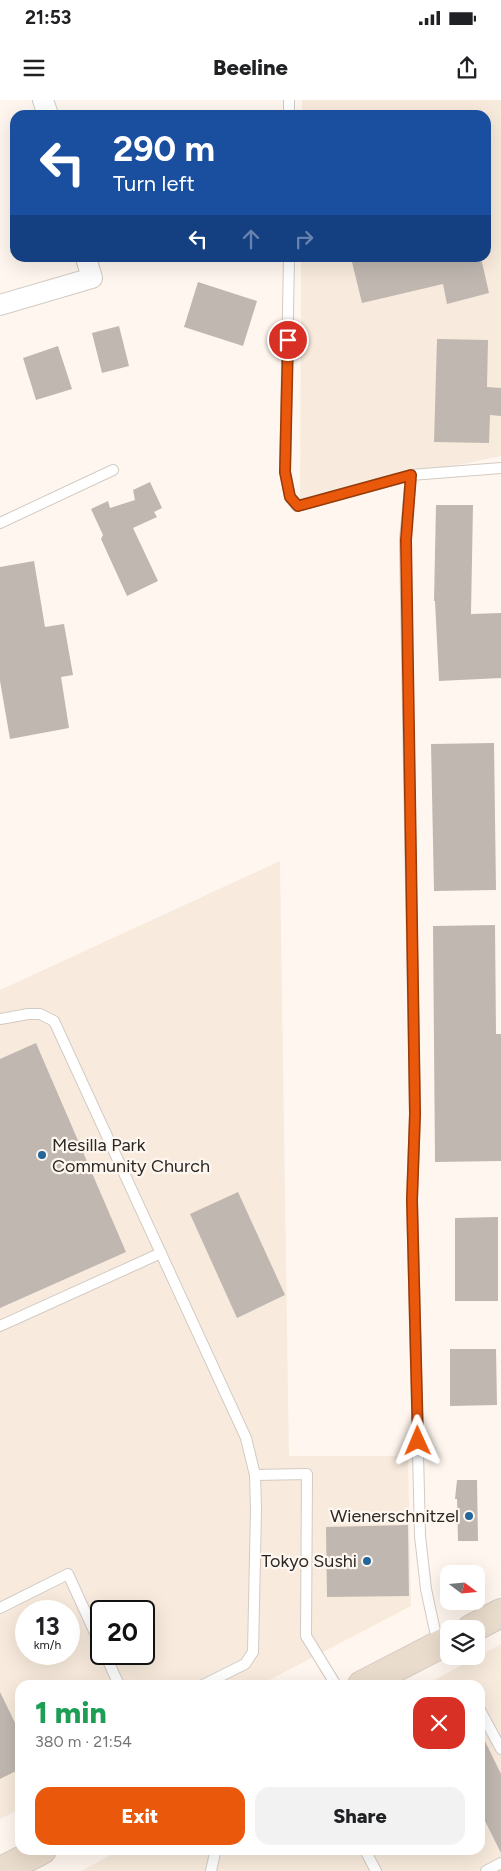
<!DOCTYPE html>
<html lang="en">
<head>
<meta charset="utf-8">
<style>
  body { margin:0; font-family:Figtree,sans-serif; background:#f2f2f2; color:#202124; height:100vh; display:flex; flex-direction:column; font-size:19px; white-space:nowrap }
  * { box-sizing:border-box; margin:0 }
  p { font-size:16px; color:#757577 }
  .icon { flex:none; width:28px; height:28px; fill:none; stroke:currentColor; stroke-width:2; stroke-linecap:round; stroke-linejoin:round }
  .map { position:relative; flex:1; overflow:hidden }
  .side { position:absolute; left:15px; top:1580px; width:470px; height:175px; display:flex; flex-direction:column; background:#fff; border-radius:15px; box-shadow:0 5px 20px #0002 }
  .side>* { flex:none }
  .hud { position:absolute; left:10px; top:10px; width:481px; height:152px; border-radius:15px; box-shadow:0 5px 20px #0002; background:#1a4fa0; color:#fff; overflow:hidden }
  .needle { width:32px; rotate:106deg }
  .buttons { position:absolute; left:440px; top:1465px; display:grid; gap:10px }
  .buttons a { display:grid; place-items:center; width:45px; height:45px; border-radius:10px; background:#fff; box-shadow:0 5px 20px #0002; font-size:25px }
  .speed { position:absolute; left:15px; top:1500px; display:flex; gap:10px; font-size:25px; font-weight:700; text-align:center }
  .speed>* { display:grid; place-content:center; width:65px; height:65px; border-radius:50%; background:#fff; box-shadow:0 5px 20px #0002; line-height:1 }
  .speed small { font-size:12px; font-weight:400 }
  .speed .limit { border:2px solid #111; border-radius:8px; background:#fff; color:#111 }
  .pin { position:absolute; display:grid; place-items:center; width:42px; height:42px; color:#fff; margin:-21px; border:2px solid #fff; border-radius:50%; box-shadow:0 1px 5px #0007 }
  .me { position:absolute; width:55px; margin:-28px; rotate:359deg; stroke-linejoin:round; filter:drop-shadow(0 0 4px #0008) }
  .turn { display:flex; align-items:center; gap:18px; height:105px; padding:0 20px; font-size:22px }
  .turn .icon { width:65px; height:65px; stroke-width:2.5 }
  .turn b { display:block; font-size:35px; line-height:42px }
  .lanes { display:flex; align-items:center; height:48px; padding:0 20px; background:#0003; justify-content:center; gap:25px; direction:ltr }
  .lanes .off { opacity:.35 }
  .round { display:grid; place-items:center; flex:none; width:52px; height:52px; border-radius:15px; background:#f2f2f2 }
  .headline { display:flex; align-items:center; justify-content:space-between; height:85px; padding:0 20px }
  h1 { font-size:30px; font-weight:800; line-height:38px; color:#1e9e55 }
  .primary-button { display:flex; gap:10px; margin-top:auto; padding:10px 20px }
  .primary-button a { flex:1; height:58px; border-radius:15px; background:#ea580c; color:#fff; font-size:20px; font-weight:800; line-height:58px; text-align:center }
  .primary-button a+a { background:#f2f2f2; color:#202124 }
  .status { display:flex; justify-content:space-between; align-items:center; height:35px; padding:0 25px; background:#fff; direction:ltr }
  .status svg { height:14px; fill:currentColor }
  header { display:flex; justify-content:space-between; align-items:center; height:65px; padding:0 20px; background:#fff; font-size:22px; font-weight:800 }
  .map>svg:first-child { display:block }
</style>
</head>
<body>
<div class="status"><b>21:53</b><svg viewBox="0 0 49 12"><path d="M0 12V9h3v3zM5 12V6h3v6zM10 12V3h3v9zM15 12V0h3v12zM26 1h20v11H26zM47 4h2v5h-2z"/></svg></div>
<header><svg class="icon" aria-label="menu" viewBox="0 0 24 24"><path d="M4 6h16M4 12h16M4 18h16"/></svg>Beeline<svg class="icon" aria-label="share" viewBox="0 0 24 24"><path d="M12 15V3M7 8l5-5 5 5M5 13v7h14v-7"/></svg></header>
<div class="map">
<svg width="501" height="1771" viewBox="0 0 501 1771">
  <rect width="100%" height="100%" fill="#fff7ef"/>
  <g fill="#f8ebdd" fill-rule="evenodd">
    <polygon points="302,0 501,0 501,356 300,399 301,158 486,158 486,15 302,15"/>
    <path d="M280,761L289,1356H408L411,1506L260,1585H20V1709L0,1719V890ZM26,1511H69V1554H26ZM101,1511H144V1554H101Z"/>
    <polygon points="501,1544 501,1771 81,1771 120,1750 480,1750 480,1585 425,1585"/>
  </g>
  <g fill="#bfb7b0">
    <polygon points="351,158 481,158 489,193 447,204 443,184 362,203"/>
    <polygon points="198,182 257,201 243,246 184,227"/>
    <polygon points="119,226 129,266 102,273 92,233"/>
    <polygon points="437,239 488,240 487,287 501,288 501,316 490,315 489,343 434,342"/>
    <polygon points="58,246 72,289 36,300 23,258"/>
    <polygon points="150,382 162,408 154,412 157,417 133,428 158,481 127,496 101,439 103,435 91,409 108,401 110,408 135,400 133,390"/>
    <polygon points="436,405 473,405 471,514 501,513 501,578 439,581 435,501 434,501"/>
    <polygon points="34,461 45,527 64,524 73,575 61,577 69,628 10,639 0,581 0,467"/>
    <polygon points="494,643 496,790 434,791 431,644"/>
    <polygon points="495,825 496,934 501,934 501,1061 435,1062 433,826"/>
    <polygon points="36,943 126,1152 0,1208 0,959"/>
    <polygon points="238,1092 285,1195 237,1218 190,1114"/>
    <polygon points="498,1117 498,1201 455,1201 455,1118"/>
    <polygon points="450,1249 496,1249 497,1305 450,1306"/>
    <polygon points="457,1380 477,1380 478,1441 458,1441 457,1399 455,1399"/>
    <polygon points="408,1425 409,1496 327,1497 326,1427"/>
    <polygon points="0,1592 20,1633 20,1669 0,1679"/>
    <polygon points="480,1631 501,1674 501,1753 480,1711"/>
  </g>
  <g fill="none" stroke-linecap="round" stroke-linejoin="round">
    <defs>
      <g id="service">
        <polyline points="289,0 289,15"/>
        <polyline points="289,158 285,372 290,397 297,406 411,375"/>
        <polyline points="0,423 113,370"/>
        <polyline points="0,919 28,914 40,914 54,921 246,1338 255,1375 256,1409 253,1552 245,1564 203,1585"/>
        <polyline points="0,1226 161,1153"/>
        <polyline points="255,1375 307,1374 306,1536 336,1585"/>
        <polyline points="0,1508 68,1474 101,1546"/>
        <polyline points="438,1545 426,1489 420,1436 412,1100 415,1014 405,440 411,375 501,368"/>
        <polyline points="105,1554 119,1585"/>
        <polyline points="480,1610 501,1649"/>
        <polyline points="365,1750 376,1771"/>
        <polyline points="211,1771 215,1753"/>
        <polyline points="486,1771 501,1763"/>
      </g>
      <g id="minor">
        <polyline points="43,0 48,15"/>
        <polyline points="0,205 92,178 86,158"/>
      </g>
      <g id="secondary">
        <polyline points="471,1529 501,1513"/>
        <polyline points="362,1585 449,1540"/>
        <polyline points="1,1771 42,1750"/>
      </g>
    </defs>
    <use href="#service" stroke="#d2cbc3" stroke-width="12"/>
    <use href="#minor" stroke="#d2cbc3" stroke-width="22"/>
    <use href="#secondary" stroke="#d2cbc3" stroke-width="30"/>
    <use href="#service" stroke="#fff" stroke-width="10"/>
    <use href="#minor" stroke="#fff" stroke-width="20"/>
    <use href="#secondary" stroke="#eadccc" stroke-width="28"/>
  </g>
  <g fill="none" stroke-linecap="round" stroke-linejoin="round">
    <defs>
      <polyline id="route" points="288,240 285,372 290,397 298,406 411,375 406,440 415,1014 412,1100 418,1341"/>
    </defs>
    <use href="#route" stroke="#983908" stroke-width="12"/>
    <use href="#route" stroke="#ea580c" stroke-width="9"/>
  </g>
  <g fill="#24659a" stroke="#fff7ef" stroke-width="2">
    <circle cx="42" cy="1055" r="5"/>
    <circle cx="469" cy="1416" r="5"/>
    <circle cx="367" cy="1461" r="5"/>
  </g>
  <g text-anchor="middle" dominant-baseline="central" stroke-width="4.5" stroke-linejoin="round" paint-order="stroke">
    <g font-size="18" fill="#2a2825" stroke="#fff7ef" text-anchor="end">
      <text x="52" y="1045" text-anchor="start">Mesilla Park<tspan x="52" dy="21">Community Church</tspan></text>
      <text x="459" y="1416">Wienerschnitzel</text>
      <text x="357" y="1461">Tokyo Sushi</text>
    </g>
  </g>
</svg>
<div class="buttons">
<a><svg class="needle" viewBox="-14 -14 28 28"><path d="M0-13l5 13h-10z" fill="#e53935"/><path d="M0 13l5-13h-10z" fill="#757577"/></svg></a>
<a><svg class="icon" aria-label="layers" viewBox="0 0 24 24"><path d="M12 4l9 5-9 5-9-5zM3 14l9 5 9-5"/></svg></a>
</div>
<div class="speed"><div>13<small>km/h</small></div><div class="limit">20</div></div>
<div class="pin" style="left:288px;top:240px;background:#d93025"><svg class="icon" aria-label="arrive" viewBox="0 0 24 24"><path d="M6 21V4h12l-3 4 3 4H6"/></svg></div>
<svg class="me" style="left:418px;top:1341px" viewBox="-20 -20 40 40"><path d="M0-17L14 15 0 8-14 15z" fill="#ea580c" stroke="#fff" stroke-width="4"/></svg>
<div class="hud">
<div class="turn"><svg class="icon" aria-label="left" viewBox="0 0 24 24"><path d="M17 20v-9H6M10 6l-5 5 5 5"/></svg><div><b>290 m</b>Turn left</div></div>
<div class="lanes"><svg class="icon" aria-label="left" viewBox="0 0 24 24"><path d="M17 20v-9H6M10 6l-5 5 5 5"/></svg><svg class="icon off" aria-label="ahead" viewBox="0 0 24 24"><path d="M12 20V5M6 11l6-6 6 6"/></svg><svg class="icon off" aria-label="right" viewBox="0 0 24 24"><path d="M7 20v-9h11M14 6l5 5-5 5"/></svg></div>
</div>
<section class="side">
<div class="headline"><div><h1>1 min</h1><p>380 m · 21:54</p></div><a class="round" style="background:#d93025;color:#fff"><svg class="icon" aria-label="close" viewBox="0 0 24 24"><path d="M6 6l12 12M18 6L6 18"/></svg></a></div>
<div class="primary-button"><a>Exit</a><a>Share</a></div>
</section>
</div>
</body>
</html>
